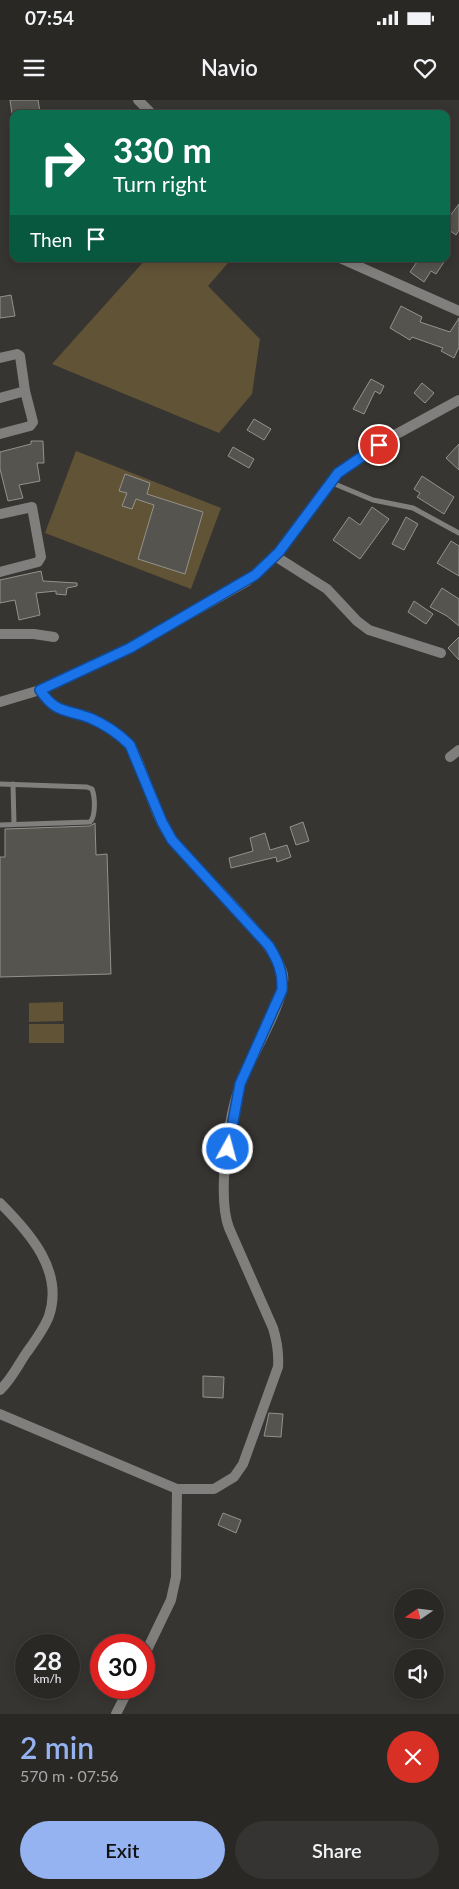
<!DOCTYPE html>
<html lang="en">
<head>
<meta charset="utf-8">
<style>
  body { margin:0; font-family:Lato,sans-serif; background:#353432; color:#f1f3f6; height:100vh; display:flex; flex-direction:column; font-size:19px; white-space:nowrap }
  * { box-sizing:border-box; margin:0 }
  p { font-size:16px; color:#a5a6a7 }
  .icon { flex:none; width:28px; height:28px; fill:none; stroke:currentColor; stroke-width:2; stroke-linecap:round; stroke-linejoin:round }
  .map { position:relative; height:1614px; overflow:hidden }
  .side { display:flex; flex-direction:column; background:#292825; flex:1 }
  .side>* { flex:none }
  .top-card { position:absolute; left:10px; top:10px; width:440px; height:152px; border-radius:10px; box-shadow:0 2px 12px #0003,0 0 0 1px #454442; background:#0b6e4f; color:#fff; overflow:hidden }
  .needle { width:32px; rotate:256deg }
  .buttons { position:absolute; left:394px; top:1489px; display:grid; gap:10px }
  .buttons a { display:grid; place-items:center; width:50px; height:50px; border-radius:50%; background:#292825; box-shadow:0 2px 12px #0003,0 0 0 1px #454442; font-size:25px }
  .speed { position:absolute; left:15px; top:1534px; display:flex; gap:10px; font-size:25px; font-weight:700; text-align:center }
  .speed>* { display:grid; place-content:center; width:65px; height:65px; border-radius:50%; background:#292825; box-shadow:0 2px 12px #0003,0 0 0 1px #454442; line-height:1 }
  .speed small { font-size:12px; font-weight:400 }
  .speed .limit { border:8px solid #d22; background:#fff; color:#111 }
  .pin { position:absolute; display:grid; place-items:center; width:42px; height:42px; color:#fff; margin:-21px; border:2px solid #fff; border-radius:50%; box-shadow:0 1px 5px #0007 }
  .me { position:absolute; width:55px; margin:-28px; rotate:7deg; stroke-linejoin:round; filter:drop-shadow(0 0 4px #0008) }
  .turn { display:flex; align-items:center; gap:18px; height:105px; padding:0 20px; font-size:22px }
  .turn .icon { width:65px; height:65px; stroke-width:2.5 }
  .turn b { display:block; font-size:35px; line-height:42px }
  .then { display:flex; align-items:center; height:48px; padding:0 20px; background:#0003; gap:10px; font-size:19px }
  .round { display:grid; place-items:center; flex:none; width:52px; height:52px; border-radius:26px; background:#353432 }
  .headline { display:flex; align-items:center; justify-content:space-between; height:85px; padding:0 20px }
  h1 { font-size:30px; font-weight:600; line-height:38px; color:#95b2f1 }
  .cta { display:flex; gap:10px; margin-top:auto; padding:10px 20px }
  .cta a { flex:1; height:58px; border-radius:30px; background:#95b2f1; color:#111; font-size:20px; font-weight:600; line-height:58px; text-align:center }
  .cta a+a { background:#353432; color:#f1f3f6 }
  .status { display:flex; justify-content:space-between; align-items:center; height:35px; padding:0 25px; background:#292825; direction:ltr }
  .status svg { height:14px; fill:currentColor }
  header { display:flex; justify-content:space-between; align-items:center; height:65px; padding:0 20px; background:#292825; font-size:22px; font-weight:600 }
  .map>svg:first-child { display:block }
</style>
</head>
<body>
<div class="status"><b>07:54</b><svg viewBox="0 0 49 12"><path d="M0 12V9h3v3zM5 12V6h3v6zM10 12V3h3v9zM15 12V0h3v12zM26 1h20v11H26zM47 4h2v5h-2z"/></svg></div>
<header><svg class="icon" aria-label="menu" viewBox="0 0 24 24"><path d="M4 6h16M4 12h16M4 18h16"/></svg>Navio<svg class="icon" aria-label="heart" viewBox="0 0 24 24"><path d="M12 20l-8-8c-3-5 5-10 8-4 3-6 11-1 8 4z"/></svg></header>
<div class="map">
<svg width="459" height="1614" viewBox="0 0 459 1614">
  <rect width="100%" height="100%" fill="#373531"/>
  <g fill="#615336">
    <polygon points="146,159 226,159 228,163 208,186 260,239 252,294 219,333 52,264"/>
    <polygon points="76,351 221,408 191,489 45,433"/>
    <polygon points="63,902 63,921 29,922 29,903"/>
    <rect x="29" y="924" width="35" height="19"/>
  </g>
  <g fill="#56544f" stroke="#94928d">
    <polygon points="10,0 38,0 40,12 12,14"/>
    <polygon points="459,104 459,130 456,135 446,128 446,121"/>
    <polygon points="419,159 446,159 436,174 431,171 424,182 410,172"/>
    <polygon points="11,195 15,216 0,218 0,197"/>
    <polygon points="401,206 422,217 420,222 450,232 459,218 459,247 454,258 441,251 443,248 412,237 410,240 390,228"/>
    <polygon points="371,279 384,286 380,294 375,291 364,314 353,309"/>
    <polygon points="422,283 434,293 425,303 414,293"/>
    <polygon points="254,319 271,329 264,340 247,330"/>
    <polygon points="31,341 43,341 44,363 37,363 40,381 19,385 23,398 8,401 0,369 0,352 31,344"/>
    <polygon points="459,344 459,370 446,358"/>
    <polygon points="233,347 254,359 249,368 228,356"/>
    <polygon points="125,374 150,383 147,394 203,412 185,474 138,459 154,405 136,399 132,409 122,406 127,393 119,391"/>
    <polygon points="422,376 454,397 444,414 417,397 420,393 414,389"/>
    <polygon points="372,407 389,419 360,459 333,440 349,417 360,425"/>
    <polygon points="406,417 418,424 404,450 392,444"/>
    <polygon points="451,441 459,446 459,476 437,463"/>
    <polygon points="41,471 43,481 77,483 77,486 67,488 66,495 56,494 56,491 36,493 40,515 19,520 15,500 0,503 0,480"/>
    <polygon points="442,488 459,499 459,526 447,516 430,507"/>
    <polygon points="414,501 433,514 426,524 408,512"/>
    <polygon points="459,537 459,560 448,548"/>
    <polygon points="303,722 309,741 296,745 290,727"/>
    <polygon points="95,723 96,755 107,754 111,874 0,877 0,757 5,757 5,729 90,726"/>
    <polygon points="265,733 270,750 287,745 291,757 277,762 276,757 231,768 229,758 253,751 250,738"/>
    <polygon points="203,1276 224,1277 223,1298 203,1297"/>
    <polygon points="269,1313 283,1314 281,1337 264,1336"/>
    <polygon points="223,1413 241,1420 236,1433 218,1425"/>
  </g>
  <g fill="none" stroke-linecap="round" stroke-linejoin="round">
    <g stroke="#807f7d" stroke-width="5">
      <polyline points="330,382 373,400 413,408 459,433"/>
      <path d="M0,684L87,687L92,689C95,697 96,716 90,722L0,725"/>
      <polyline points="13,684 14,724"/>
    </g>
    <g stroke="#807f7d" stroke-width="10">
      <polyline points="138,0 152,14"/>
      <polyline points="342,159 459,211"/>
      <polyline points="0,258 17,254 20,256 25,291 33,322 30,326 0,334"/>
      <polyline points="0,298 25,291"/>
      <polyline points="0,414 32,407 41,457 38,462 0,472"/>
      <polyline points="275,456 327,489 357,521 369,530 441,553"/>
      <polyline points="0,534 34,534 54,537"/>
      <polyline points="0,602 40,590 130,548 246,482 279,452 338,373 393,336 459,300"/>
      <polyline points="450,657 459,650"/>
      <path d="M0,1314L177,1389H214L234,1377L243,1364L278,1267C279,1253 277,1241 273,1228L229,1128C217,1096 228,1016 241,983C250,957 287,900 283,875C277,843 197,770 173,741C152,715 147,674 130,645C119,634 104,624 90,618C66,609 56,614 40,590"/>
      <polyline points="144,1556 171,1500 176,1477 177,1389"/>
      <polyline points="116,1614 129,1588"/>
    </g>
    <path stroke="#807f7d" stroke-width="10" d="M0,1103C30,1133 64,1171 49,1216C44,1229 35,1241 27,1252C18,1265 11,1280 0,1290"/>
  </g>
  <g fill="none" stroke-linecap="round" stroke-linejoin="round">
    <defs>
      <path id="route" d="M228,1049L240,984L282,890C283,872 278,861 269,846L172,740L162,722L130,645C119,634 104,624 90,618C66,609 56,614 40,590L130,548L255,475L279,452L338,373L379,345"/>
    </defs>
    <use href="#route" stroke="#114b97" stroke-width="12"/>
    <use href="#route" stroke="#1a73e8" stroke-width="9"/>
  </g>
</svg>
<div class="buttons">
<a><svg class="needle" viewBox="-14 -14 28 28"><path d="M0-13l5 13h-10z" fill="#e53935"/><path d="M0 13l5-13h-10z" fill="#a5a6a7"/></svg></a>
<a><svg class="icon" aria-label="sound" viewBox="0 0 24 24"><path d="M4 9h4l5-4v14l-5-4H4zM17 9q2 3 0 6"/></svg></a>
</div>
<div class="speed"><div>28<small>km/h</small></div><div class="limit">30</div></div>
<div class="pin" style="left:379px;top:345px;background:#d93025"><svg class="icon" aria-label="arrive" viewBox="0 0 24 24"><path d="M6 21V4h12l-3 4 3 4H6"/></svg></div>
<svg class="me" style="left:228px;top:1049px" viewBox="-20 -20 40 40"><circle r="17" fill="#1a73e8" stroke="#fff" stroke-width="3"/><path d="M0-11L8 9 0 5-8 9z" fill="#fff"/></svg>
<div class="top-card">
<div class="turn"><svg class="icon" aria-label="right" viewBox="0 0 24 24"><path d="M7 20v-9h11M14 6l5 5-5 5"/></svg><div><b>330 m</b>Turn right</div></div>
<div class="then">Then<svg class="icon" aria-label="arrive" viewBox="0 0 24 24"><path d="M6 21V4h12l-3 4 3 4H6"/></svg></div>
</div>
</div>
<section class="side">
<div class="headline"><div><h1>2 min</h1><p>570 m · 07:56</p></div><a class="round" style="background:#d93025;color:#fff"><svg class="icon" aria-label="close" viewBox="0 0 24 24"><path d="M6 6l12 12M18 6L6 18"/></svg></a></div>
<div class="cta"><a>Exit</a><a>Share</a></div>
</section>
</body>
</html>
